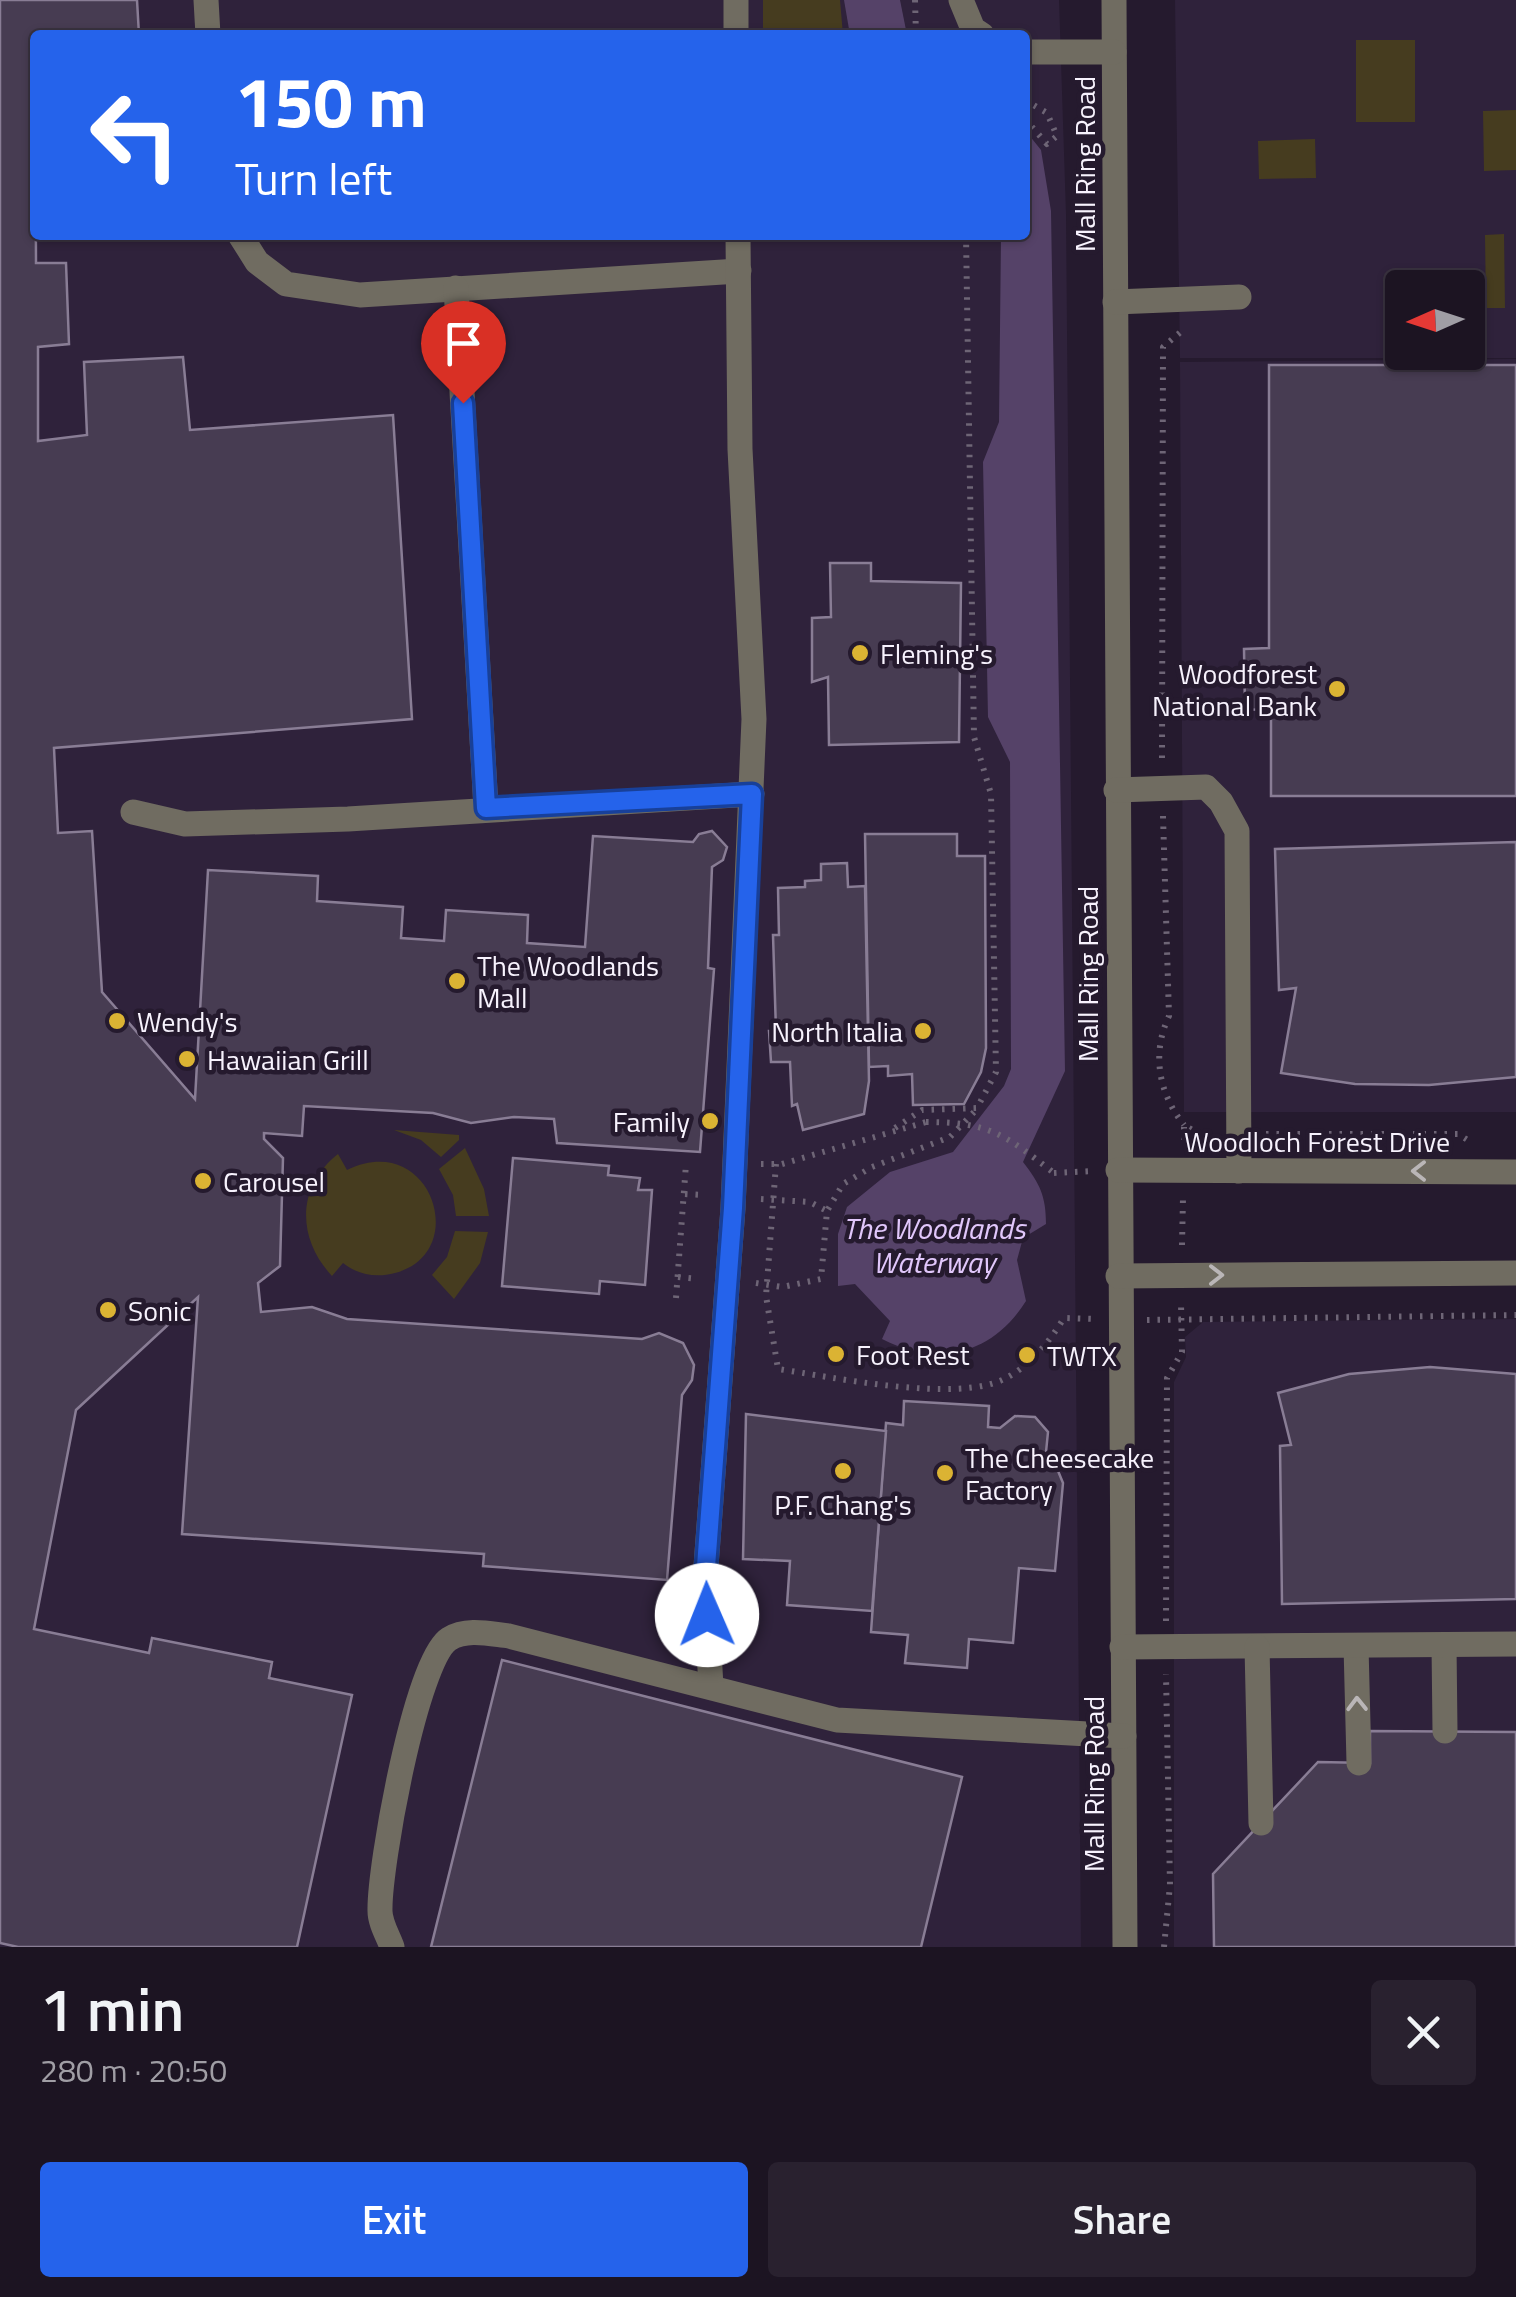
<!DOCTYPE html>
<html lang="en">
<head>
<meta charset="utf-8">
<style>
  body { margin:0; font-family:"Titillium Web",sans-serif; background:#29212f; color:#f1f3f6; height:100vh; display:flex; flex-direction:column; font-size:38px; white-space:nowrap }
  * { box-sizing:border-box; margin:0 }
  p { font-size:32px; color:#a09ea5 }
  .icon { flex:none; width:55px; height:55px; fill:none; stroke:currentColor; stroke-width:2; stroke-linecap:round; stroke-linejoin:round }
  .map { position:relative; height:1947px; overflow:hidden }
  .details { display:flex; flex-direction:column; background:#1c1422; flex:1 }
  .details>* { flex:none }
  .hud { position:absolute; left:30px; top:30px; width:1000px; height:210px; border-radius:10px; box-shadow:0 2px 8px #0004,0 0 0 2px #3a3340; background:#2563eb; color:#fff; overflow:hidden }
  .needle { width:65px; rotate:267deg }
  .tools { position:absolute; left:1385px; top:270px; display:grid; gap:20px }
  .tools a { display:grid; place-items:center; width:100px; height:100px; border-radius:10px; background:#1c1422; box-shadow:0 2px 8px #0004,0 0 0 2px #3a3340; font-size:50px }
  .pin { position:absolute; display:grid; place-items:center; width:85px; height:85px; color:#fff; margin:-102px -42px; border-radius:50% 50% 50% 0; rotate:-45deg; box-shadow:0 0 10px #0007 }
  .pin .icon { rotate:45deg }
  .me { position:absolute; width:110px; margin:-55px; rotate:359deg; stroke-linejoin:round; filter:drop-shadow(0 0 8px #0008) }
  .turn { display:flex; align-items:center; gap:35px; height:210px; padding:0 40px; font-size:45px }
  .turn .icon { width:130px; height:130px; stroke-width:2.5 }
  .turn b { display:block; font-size:70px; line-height:85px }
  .round { display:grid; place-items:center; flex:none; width:105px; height:105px; border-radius:10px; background:#29212f }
  .overview { display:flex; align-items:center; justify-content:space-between; height:170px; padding:0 40px }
  h1 { font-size:60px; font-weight:600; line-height:75px }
  .button { display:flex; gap:20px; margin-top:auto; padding:20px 40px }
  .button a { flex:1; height:115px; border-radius:10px; background:#2563eb; color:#fff; font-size:40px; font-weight:600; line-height:115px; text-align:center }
  .button a+a { background:#29212f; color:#f1f3f6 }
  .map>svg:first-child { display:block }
</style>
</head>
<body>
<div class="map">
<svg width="1516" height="1947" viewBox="0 0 1516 1947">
  <rect width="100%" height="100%" fill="#251a2e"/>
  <g fill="#2f223b" fill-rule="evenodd">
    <path d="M0,0H1059L1066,214L1081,1947H0ZM35,35H1025V235H35Z"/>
    <path d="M1175,0H1516V358H1180ZM1402,288H1468V352H1402Z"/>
    <polygon points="1516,359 1516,1112 1184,1112 1180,362"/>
    <polygon points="1516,1319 1516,1947 1174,1947 1174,1382 1186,1357 1185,1337 1203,1322"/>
  </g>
  <g fill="#463c1f">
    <polygon points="763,0 840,0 843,35 763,35"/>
    <rect x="1356" y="40" width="59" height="82"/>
    <polygon points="1516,110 1516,170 1484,171 1483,111"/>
    <polygon points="1315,139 1316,178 1259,179 1258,141"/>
    <polygon points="1504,234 1505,308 1486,308 1485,235"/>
    <polygon points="394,1130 459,1135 459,1140 441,1157 421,1140"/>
    <polygon points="465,1148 484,1189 489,1216 456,1216 453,1195 439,1169"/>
    <path d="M338,1154L347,1170C431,1129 472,1253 395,1273C376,1278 358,1275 343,1263L332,1276C297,1239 296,1187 338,1154Z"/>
    <polygon points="455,1231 488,1232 480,1263 454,1299 432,1275 447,1257"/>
  </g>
  <g fill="#554268">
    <polygon points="844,0 900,0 907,35 850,35"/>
    <path d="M1025,130L1041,150L1051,211L1065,1071L1023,1162C1040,1184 1046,1196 1046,1224L1023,1238L1017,1260L1026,1301C992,1355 938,1367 882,1339L890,1321L855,1284L838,1286V1234L847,1207L890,1172L953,1152L1004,1086L1011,1069L1010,762L988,717L983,462L999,422L1001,235H1025Z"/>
  </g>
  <g fill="#473c52" stroke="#897d95" stroke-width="2.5">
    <polygon points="0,0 137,0 139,35 35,35 36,263 66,263 69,344 38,347 38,441 87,435 84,362 183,357 190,430 393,415 412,719 54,748 58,833 92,831 102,992 195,1099 208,870 318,876 317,901 403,907 401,938 444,941 446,910 528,915 527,943 585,947 593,836 693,842 699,834 712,831 727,847 723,860 712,867 708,968 714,969 700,1152 557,1143 554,1119 514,1117 471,1123 433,1113 304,1106 302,1136 264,1133 264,1139 283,1158 280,1266 258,1283 261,1312 312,1307 347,1319 642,1339 659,1333 683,1343 694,1365 692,1380 682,1395 667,1580 483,1566 484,1554 182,1534 198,1297 76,1410 34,1629 149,1653 152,1638 272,1662 269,1678 352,1695 297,1947 18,1947 0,1943"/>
    <polygon points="1269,365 1516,365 1516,796 1271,796 1271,709 1245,710 1244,649 1269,648"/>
    <polygon points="830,563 871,563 871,581 961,583 959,742 829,745 828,677 812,682 812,618 831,617"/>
    <polygon points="865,834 957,834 957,856 985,856 986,1048 981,1072 964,1104 913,1105 912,1074 888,1076 888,1066 869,1067"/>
    <polygon points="1516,842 1516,1077 1429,1085 1355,1084 1281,1073 1296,988 1279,990 1275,849"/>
    <polygon points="847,863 848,887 865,886 869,1081 864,1114 803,1130 797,1104 792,1106 790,1062 771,1062 769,1031 776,1031 773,935 779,935 778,888 805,887 805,881 821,880 821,864"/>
    <polygon points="513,1158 609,1166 608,1175 640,1178 638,1190 652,1190 645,1285 600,1281 599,1294 502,1286"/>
    <polygon points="1430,1367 1516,1374 1516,1599 1282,1604 1280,1446 1291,1445 1278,1393 1349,1374"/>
    <polygon points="904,1401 989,1406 988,1427 1000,1428 1015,1416 1035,1417 1048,1432 1046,1452 1033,1465 1056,1466 1063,1483 1055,1571 1019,1568 1013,1643 969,1639 967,1668 905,1663 908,1635 871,1632 886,1423 903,1425"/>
    <polygon points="746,1414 886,1431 872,1611 787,1605 790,1561 743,1559"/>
    <polygon points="502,1660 962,1777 921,1947 431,1947"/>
    <polygon points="1370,1731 1516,1732 1516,1947 1214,1947 1213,1874 1318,1762 1370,1763"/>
  </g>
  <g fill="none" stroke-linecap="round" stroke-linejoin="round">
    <g stroke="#6e6576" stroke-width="6" stroke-dasharray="2.5 8" stroke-linecap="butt">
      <polyline points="915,0 916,35"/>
      <polyline points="1025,100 1047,113 1057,136 1047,144 1025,119"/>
      <polyline points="1162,758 1163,347 1183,330"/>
      <path d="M1163,816L1169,1016C1151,1054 1159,1094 1184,1125"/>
      <polyline points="895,1128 922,1110 977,1108 996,1072 991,794 974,737 966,235"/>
      <polyline points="1266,1134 1458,1134 1471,1142"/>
      <polyline points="1184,1140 1184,1125 1203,1136 1213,1136"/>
      <polyline points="761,1164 782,1164 926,1122"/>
      <path d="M776,1164L766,1296L778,1369C832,1377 959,1404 1006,1378C1031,1365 1049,1342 1064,1318L1095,1319"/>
      <polyline points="1054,1173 1093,1171"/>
      <polyline points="685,1194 704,1195"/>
      <polyline points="761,1199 810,1202 827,1211"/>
      <polyline points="1182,1245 1183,1198"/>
      <polyline points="678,1277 698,1279"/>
      <polyline points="756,1283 782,1287 821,1279 827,1211 843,1184 872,1167 950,1137 977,1109"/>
      <polyline points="676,1298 686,1164"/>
      <polyline points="1147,1320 1516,1315"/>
      <polyline points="1166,1621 1167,1378 1182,1352 1181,1303"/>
      <polyline points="1164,1947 1170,1885 1166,1674"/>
    </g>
    <g stroke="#706c61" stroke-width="25">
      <polyline points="206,0 208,35"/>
      <polyline points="736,0 736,35"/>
      <polyline points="961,0 973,29 982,35"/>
      <polyline points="1114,0 1125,1947"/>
      <polyline points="1025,52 1114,52"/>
      <polyline points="240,235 257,262 286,284 360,295 739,271"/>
      <polyline points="456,288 486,808"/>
      <polyline points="1115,302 1239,297"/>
      <polyline points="1116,790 1206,787 1221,802 1237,831 1239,1171"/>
      <polyline points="133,812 185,824 348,819 752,794"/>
      <polyline points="1118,1170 1516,1172"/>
      <polyline points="1118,1276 1516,1273"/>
      <polyline points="1444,1645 1445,1731"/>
      <polyline points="1356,1646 1359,1763"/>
      <polyline points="1122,1647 1516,1644"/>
      <polyline points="1257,1647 1261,1823"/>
      <polyline points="711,1687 705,1579 733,1208 754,719 740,449 738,235"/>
      <path d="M392,1947C388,1936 380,1923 380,1911C379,1867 416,1660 449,1639C467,1628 490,1634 509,1636L837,1720L1124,1736"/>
    </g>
    <path stroke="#6e6576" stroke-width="6" stroke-dasharray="2.5 8" stroke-linecap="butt" d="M926,1122C990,1122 1005,1135 1054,1173"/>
  </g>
  <defs><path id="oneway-chevron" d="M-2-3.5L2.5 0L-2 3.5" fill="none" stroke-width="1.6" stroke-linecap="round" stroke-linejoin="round" transform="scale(2.5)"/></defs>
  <g stroke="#bab6b7">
    <use href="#oneway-chevron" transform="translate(1419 1171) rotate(-180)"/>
    <use href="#oneway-chevron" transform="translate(1216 1275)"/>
    <use href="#oneway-chevron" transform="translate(1357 1704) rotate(-91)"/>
  </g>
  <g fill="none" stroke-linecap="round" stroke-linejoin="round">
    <defs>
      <polyline id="route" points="463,403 486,808 752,794 733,1208 705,1580 707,1615"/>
    </defs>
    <use href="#route" stroke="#184099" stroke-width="25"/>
    <use href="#route" stroke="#2563eb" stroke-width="18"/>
  </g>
  <g fill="#dbb333" stroke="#251a2e" stroke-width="4">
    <circle cx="860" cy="653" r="10"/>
    <circle cx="1337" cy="689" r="10"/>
    <circle cx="457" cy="981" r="10"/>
    <circle cx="117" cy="1021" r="10"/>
    <circle cx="923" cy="1031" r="10"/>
    <circle cx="187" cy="1059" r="10"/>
    <circle cx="710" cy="1121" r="10"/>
    <circle cx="203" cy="1181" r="10"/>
    <circle cx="108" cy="1310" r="10"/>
    <circle cx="836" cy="1354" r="10"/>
    <circle cx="1027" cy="1355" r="10"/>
    <circle cx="843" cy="1471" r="10"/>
    <circle cx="945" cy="1473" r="10"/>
  </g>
  <g text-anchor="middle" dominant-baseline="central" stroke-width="9" stroke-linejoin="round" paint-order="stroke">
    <g font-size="28" fill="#f7f2fd" stroke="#251a2e">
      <text transform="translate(1084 164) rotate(-90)">Mall Ring Road</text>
      <text transform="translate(1087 974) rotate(-90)">Mall Ring Road</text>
      <text x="1317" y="1141">Woodloch Forest Drive</text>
      <text transform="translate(1093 1784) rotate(-90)">Mall Ring Road</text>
    </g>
    <g font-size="28" fill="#f7f2fd" stroke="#251a2e" text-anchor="start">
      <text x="880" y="653">Fleming's</text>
      <text x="1317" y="673" text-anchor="end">Woodforest<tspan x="1317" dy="32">National Bank</tspan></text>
      <text x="477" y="965">The Woodlands<tspan x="477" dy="32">Mall</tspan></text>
      <text x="137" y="1021">Wendy's</text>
      <text x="903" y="1031" text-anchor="end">North Italia</text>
      <text x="207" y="1059">Hawaiian Grill</text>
      <text x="690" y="1121" text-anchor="end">Family</text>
      <text x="223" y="1181">Carousel</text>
      <text x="128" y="1310">Sonic</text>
      <text x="856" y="1354">Foot Rest</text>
      <text x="1047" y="1355">TWTX</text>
      <text x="965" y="1457">The Cheesecake<tspan x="965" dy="32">Factory</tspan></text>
      <text x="843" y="1504" text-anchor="middle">P.F. Chang's</text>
    </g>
    <g font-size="30" font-style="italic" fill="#e1c7fb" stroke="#251a2e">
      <text x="934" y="1228">The Woodlands<tspan x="934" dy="34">Waterway</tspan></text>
    </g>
  </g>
</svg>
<div class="tools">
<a><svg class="needle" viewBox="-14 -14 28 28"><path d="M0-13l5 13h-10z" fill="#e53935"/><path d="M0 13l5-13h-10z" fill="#a09ea5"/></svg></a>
</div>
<div class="pin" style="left:463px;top:403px;background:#d93025"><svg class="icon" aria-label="arrive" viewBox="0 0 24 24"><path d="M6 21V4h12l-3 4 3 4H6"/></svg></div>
<svg class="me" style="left:707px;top:1615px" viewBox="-20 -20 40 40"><circle r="19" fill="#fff"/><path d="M0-13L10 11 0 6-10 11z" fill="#2563eb"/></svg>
<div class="hud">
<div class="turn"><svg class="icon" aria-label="left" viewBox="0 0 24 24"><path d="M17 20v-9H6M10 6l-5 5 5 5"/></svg><div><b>150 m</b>Turn left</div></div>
</div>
</div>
<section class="details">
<div class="overview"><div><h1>1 min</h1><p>280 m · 20:50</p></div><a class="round"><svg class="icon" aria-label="close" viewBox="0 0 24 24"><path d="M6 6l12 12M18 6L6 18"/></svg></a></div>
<div class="button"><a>Exit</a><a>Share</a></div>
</section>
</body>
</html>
